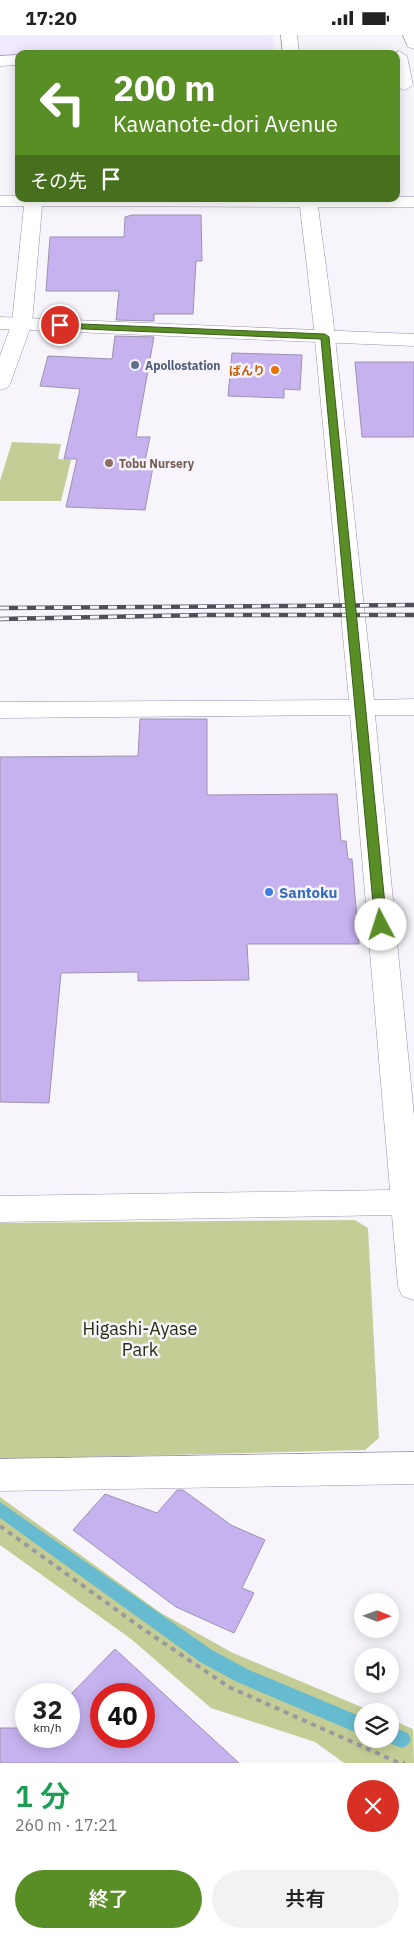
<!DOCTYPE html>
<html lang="ja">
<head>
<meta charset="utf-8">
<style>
  body { margin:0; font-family:"IBM Plex Sans","Noto Sans JP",sans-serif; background:#f2f2f2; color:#222; height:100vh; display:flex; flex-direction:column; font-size:19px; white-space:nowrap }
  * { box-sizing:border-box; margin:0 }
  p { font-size:16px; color:#767676 }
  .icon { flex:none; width:28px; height:28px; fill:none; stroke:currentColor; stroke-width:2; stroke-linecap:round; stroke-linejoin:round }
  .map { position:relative; height:1728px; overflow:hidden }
  .drawer { display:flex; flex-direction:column; background:#fff; flex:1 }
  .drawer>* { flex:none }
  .top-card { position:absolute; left:15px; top:15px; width:385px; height:152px; border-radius:10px; box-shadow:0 2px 12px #0003; background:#598d26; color:#fff; overflow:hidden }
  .needle { width:32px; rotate:91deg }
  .tools { position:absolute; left:354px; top:1558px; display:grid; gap:10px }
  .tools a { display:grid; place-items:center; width:45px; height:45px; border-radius:50%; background:#fff; box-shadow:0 2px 12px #0003; font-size:25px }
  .speed { position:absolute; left:15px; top:1648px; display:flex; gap:10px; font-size:25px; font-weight:700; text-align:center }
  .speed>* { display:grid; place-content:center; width:65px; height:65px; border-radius:50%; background:#fff; box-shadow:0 2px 12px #0003; line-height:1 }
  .speed small { font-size:12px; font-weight:400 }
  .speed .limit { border:8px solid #d22; background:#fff; color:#111 }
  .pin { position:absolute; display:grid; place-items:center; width:42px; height:42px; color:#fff; margin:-21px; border:2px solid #fff; border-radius:50%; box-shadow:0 1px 5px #0007 }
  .me { position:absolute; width:55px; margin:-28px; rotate:355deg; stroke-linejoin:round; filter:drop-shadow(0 0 4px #0008) }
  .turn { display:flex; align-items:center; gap:18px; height:105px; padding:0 15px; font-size:22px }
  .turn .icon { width:65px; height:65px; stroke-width:2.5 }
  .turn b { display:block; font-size:35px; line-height:42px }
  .then { display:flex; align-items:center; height:48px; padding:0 15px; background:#0003; gap:10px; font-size:19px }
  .round { display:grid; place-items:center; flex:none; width:52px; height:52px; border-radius:26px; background:#f2f2f2 }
  .head { display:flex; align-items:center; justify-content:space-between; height:85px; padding:0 15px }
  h1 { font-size:30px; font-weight:600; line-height:38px; color:#1e9e55 }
  .button { display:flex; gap:10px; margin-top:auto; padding:10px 15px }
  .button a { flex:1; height:58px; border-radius:30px; background:#598d26; color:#fff; font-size:20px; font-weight:600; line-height:58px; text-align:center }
  .button a+a { background:#f2f2f2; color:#222 }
  .status { display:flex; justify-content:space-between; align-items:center; height:35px; padding:0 25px; background:#fff; direction:ltr }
  .status svg { height:14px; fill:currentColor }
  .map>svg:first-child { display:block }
</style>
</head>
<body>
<div class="status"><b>17:20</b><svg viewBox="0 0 49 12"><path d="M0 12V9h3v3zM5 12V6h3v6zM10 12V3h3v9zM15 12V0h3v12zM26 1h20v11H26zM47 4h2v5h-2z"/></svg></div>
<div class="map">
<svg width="414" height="1728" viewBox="0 0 414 1728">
  <rect width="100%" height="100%" fill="#f7f5fb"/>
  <polygon fill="#f1e9ff" points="0,0 273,0 274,15 266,19 19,19 19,21 0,21"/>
  <g fill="#c4cd96">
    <polygon points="12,407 61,409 58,424 71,425 61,466 0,466 0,446"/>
    <polygon points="355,1185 368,1193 379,1403 365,1415 0,1424 0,1188"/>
    <polygon points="0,1462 161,1578 233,1618 371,1676 362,1676 362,1704 390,1704 390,1684 413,1694 414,1728 344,1728 315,1707 211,1673 131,1604 0,1510"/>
  </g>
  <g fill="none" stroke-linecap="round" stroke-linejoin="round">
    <g fill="#67bbd0" fill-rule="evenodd">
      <polygon points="0,1467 212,1615 249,1635 362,1682 362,1700 237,1647 200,1627 0,1483"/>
      <polygon points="390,1691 408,1698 411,1704 408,1710 402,1713 384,1706 383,1704 390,1704"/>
    </g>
  </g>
  <g fill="#c6b2ef" stroke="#9b93ae" fill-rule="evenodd">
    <polygon points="132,180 201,180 202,226 196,226 193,279 154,279 154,286 116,285 119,256 46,256 50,202 124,202 125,182"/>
    <polygon points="115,301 154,302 136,402 150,402 144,431 153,432 145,475 66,472 77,424 64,424 80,354 40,351 48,321 112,324"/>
    <polygon points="232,318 302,320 300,355 284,354 284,363 228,361"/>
    <polygon points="355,327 414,327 414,402 362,402"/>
    <polygon points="140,684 207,684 207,760 337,759 341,806 346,806 348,824 352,824 359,909 247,909 249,945 138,946 138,937 61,938 49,1068 0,1067 0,722 138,721"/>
    <polygon points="177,1455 183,1455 231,1490 265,1505 242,1553 254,1558 234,1598 176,1572 73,1495 105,1459 157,1478"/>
    <path d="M115,1614L239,1728H0V1693H26V1701H69V1661ZM101,1659H144V1701H101Z"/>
  </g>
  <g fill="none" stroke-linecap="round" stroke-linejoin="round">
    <defs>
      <g id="minor">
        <polygon points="281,0 297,0 299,19 283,19"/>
        <polygon points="403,0 414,0 414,14 408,12"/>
        <polygon points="399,16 407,21 413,50 405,55 399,53 396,47 396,19 393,19"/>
        <polygon points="19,20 19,30 0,31 0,21"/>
        <polygon points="0,161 19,161 19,164 396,164 396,162 414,162 414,172 318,172 333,284 374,665 414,664 414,680 375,680 414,1081 414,1265 402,1261 398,1251 392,1180 0,1187 0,1161 390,1155 350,680 0,683 0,667 349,665 313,284 300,172 42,171 32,288 10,349 7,353 0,355 0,321 12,288 24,171 0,171"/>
        <polygon points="414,1417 414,1449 0,1456 0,1424"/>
      </g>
      <polygon id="major" points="0,282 414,299 414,311 0,294"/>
    </defs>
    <use href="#minor" stroke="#9a90ab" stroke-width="1"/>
    <use href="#major" stroke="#9a90ab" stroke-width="1"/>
    <polyline stroke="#9b98a0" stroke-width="4" stroke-dasharray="5 5" stroke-linecap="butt" points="0,1491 143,1594 229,1652 397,1727 405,1728"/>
    <use href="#minor" fill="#fff" fill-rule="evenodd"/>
    <use href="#major" fill="#fff" fill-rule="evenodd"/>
    <defs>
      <g id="rail">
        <polyline points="0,573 414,570"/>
        <polyline points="0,584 205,580 414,580"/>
      </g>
    </defs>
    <use href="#rail" stroke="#514e57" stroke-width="4.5"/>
    <use href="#rail" stroke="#f7f5fb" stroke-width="3" stroke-dasharray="9" stroke-linecap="butt"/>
  </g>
  <polygon fill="#598d26" stroke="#3a5c19" points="57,288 325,299 329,302 387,890 385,893 381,894 375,890 321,304 60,293 56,290"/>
  <circle fill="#5c6f8a" stroke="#f7f5fb" stroke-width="2" cx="135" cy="330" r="5"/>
  <circle fill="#e8710a" stroke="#f7f5fb" stroke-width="2" cx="275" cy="335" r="5"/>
  <circle fill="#8d6e63" stroke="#f7f5fb" stroke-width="2" cx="109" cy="428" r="5"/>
  <circle fill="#3f7fe0" stroke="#f7f5fb" stroke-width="2" cx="269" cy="857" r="5"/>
  <g text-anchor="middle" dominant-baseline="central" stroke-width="5" stroke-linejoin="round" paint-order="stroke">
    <g font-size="12" font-weight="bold" fill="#4e5e75" stroke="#f7f5fb" text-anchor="start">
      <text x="145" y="330">Apollostation</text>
    </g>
    <g font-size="12" font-weight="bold" fill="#c56008" stroke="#f7f5fb" text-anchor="end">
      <text x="265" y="335">ばんり</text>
    </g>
    <g font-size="12" font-weight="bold" fill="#785e54" stroke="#f7f5fb" text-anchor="start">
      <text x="119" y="428">Tobu Nursery</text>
    </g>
    <g font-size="15" font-weight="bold" fill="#366cbe" stroke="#f7f5fb" text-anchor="start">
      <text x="279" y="857">Santoku</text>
    </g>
    <g font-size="18" fill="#282c0f" stroke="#f7f5fb">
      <text x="140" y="1293">Higashi-Ayase<tspan x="140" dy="21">Park</tspan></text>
    </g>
  </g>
</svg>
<div class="tools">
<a><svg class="needle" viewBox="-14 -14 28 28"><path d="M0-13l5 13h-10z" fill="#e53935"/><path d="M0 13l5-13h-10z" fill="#767676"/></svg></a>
<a><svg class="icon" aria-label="sound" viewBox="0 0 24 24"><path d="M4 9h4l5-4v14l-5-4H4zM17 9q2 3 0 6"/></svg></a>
<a><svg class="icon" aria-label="layers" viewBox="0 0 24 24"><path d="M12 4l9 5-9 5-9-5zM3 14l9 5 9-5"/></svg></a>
</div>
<div class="speed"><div>32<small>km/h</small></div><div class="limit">40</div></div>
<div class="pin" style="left:60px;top:290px;background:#d93025"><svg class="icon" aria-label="arrive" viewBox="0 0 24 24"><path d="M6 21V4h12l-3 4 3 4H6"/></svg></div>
<svg class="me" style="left:381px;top:890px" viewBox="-20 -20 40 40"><circle r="19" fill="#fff"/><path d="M0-13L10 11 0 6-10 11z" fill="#598d26"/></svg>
<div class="top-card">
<div class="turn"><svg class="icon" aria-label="left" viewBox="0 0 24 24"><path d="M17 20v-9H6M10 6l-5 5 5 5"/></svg><div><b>200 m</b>Kawanote-dori Avenue</div></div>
<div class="then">その先<svg class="icon" aria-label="arrive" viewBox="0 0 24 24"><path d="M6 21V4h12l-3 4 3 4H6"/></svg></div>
</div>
</div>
<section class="drawer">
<div class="head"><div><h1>1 分</h1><p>260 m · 17:21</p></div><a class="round" style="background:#d93025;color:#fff"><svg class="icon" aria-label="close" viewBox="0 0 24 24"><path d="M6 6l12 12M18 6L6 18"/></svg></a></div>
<div class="button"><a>終了</a><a>共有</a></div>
</section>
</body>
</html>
